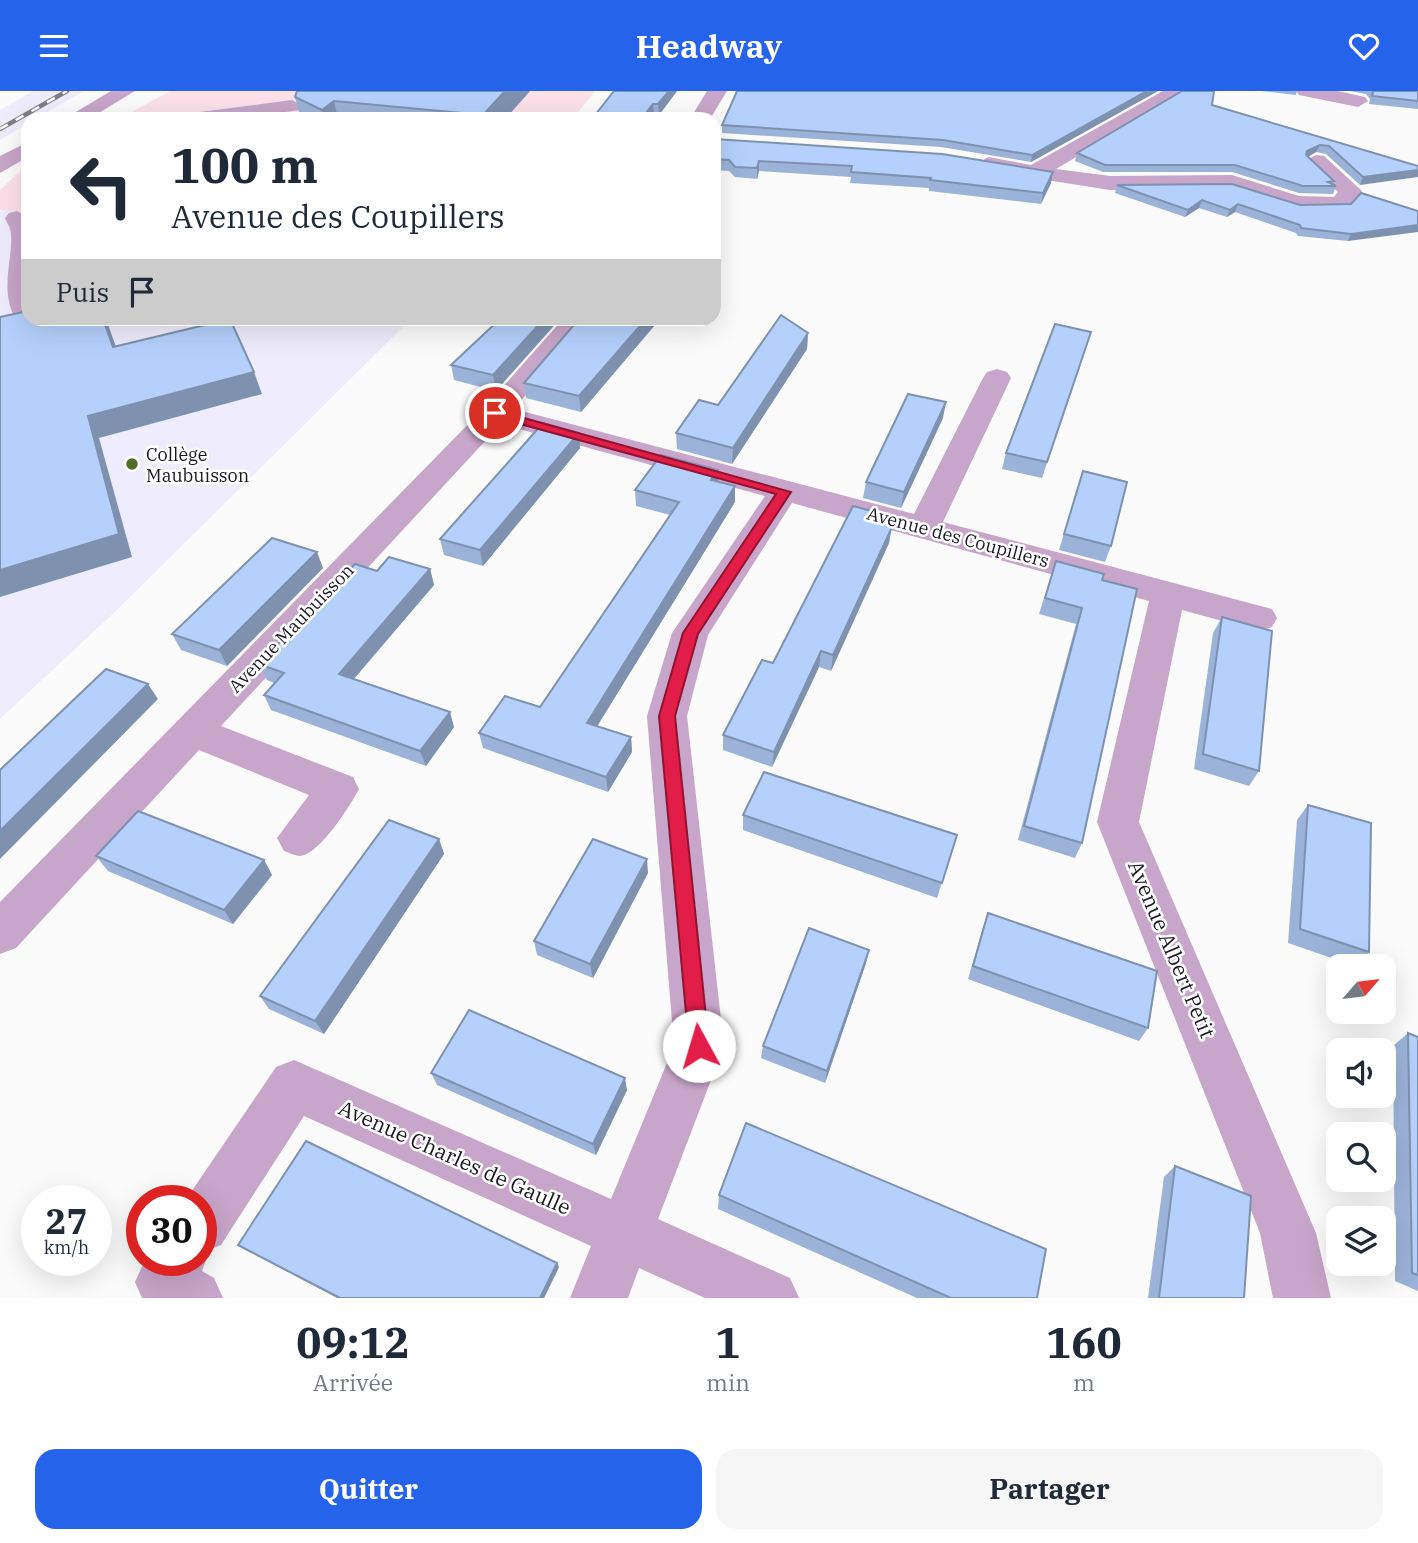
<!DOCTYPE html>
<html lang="fr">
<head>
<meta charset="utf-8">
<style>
  body { margin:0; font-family:"IBM Plex Serif",serif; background:#f6f6f7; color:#1f2937; height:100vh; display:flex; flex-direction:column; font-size:26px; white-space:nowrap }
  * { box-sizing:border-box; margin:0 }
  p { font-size:23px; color:#747a83 }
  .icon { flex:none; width:38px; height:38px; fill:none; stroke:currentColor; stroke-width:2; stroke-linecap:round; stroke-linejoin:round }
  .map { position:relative; height:1207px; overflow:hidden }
  .panel { display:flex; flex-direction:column; background:#fff; flex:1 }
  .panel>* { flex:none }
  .hud { position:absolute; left:21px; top:21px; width:700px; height:214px; border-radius:21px; box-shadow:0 7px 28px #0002; background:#fff; color:#1f2937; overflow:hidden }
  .needle { width:46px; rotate:62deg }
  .controls { position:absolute; left:1326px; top:863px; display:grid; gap:14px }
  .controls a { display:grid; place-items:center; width:70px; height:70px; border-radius:14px; background:#fff; box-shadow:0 7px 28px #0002; font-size:35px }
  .speed { position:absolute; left:21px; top:1094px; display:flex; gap:14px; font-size:35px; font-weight:700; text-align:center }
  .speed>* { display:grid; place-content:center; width:91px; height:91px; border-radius:50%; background:#fff; box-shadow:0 7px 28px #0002; line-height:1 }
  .speed small { font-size:18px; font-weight:400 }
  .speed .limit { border:10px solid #d22; background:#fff; color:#111 }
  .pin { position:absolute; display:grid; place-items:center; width:60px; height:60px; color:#fff; margin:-30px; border:4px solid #fff; border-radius:50%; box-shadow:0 2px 7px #0007 }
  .me { position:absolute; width:77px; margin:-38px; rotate:354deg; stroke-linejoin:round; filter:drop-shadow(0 0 5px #0008) }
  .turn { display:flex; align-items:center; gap:24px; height:147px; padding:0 35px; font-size:32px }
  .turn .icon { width:91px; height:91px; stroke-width:2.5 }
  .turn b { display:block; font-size:49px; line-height:60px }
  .then { display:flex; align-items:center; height:66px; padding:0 35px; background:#0003; gap:14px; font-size:26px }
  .eta { display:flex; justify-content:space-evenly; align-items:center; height:119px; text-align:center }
  .eta b { font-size:42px; font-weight:800; line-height:49px }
  .primary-button { display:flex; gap:14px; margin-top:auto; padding:14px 35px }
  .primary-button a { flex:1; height:80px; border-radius:21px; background:#2563eb; color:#fff; font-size:28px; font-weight:800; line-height:80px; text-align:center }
  .primary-button a+a { background:#f6f6f7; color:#1f2937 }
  header { display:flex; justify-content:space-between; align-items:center; height:91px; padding:0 35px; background:#2563eb; color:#fff; font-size:32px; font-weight:800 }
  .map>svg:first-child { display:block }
</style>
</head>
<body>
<header><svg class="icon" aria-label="menu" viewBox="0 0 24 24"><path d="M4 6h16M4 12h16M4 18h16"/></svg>Headway<svg class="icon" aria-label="heart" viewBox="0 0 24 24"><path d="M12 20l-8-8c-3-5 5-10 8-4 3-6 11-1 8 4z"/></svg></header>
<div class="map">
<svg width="1418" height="1207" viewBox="0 0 1418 1207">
  <rect width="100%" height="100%" fill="#fbfbfb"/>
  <g fill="#efedfd">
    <polygon points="33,0 84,0 35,28 28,28 28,32 0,49 0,19"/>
    <polygon points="3,119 28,121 28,228 411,228 118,518 0,628 0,121"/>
  </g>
  <g fill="#fde1ea">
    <polygon points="170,0 595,0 573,28 119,28"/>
    <polygon points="28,73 28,121 0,119 0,99"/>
  </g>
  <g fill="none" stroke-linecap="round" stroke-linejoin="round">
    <g fill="#c8a5ca" fill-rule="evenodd">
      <polygon points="111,0 135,0 89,28 64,28"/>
      <polygon points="707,0 727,0 710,28 690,28"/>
      <polygon points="1163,0 1187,0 1056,78 1110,85 1232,84 1299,105 1334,106 1338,101 1305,70 1316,64 1324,65 1362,100 1348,118 1297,119 1230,98 1110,99 988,80 977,73 988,66 1031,74"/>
      <polygon points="1296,0 1337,0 1365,6 1368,10 1358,16 1299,4"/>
      <polygon points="292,9 302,15 299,19 238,28 182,28 192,22"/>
      <polygon points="28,51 28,66 0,82 0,65"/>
      <path d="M17,120L28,126V226L14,225C0,196 13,168 11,143C11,138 7,132 5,127L9,122Z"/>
      <path d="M563,228H590L514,318L914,423L983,287L987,281L997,278L1007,281L1011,287L943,431L1272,518L1277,527L1272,536L1259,540L1182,519L1139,731L1316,1142L1331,1207H1273L1260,1142L1097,731L1149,510L792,412L708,544L687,625L724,955L658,1128L790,1187L799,1207H705L639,1177L628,1207H570L591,1155L304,1025L221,1154L203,1161L206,1169L202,1180L214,1187L223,1207H142L135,1191L145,1169H201V1110H185L276,976L294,969L611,1108L674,955L647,625L672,542L765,405L501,333L221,635L353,686L359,698C350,715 319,764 300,765C295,765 288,761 284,760L277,747L309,704L199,659L16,857L0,863V811L485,316Z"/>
    </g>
    <defs>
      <polyline id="rail" points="0,38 67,0"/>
    </defs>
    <use href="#rail" stroke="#7e7d83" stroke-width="4.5"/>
    <use href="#rail" stroke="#fff" stroke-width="2.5" stroke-dasharray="9" stroke-linecap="butt"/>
  </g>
  <g fill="#9bb3d8">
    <polygon points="530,0 505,28 301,28 295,6"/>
    <polygon points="614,0 677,0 659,24 654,24"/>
    <polygon points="1158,0 1031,71 941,56 722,42 722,34"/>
    <polygon points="1261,0 1297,0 1296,4"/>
    <polygon points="1350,0 1418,0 1418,18 1369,13 1370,8 1366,3"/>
    <polygon points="1212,14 1418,75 1360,94 1326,63 1316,61 1308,66 1334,90 1333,94 1336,95 1333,103 1299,102 1232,81 1103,81 1075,70 1077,62"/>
    <polygon points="714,51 1051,92 1041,113 929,100 929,97 850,92 851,86 759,80 757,88 735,86 729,80 714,79"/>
    <polygon points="1117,94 1300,114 1418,120 1348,150 1298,145 1296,142 1235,121 1227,126 1199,117 1185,126 1115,102"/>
    <polygon points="500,228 496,300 454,289 451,274"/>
    <polygon points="579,228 660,228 581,321 526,307 524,292"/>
    <polygon points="808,242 807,258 732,373 677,358 676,342 718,314"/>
    <polygon points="1086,256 1042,387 1002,378 1006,362"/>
    <polygon points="943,327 901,417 863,407 866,391"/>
    <polygon points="579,342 580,357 483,475 444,464 440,448"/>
    <polygon points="718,379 718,391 735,411 597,635 631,646 632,661 608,701 483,657 479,642 540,616 670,424 636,415 635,399"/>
    <polygon points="1083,380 1111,455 1105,471 1059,459"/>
    <polygon points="891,436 892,436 889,452 831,580 819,576 772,676 723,659 723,644"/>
    <polygon points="1056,470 1102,489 1082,752 1075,767 1018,749 1076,533 1039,523"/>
    <polygon points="323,477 227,575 181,559 172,543"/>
    <polygon points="430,478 434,494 354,588 454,636 426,675 271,619 264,604 274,592 267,589 259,573 377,480"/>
    <polygon points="1222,526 1259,680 1249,695 1194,678 1213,542"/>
    <polygon points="1308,714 1369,861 1355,875 1288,852 1297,729"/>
    <polygon points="743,724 957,744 937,807 743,739"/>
    <polygon points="439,748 444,763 324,943 269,918 260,905"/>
    <polygon points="96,765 264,769 272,784 233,833 108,780"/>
    <polygon points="648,782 593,887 537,864 534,850"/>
    <polygon points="988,822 1148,937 1139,950 968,888 983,836"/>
    <polygon points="866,872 825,992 761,967 763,955"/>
    <polygon points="1408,942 1418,946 1418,1200 1395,1190 1393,955"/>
    <polygon points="431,982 627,999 596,1064 437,994"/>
    <polygon points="1175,1075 1244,1207 1148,1207 1164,1086"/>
    <polygon points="719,1104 1037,1207 917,1207 718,1118"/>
    <polygon points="238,1154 559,1176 544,1207 337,1207 244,1158"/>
  </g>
  <g fill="#7e92b0">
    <polygon points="505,0 530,0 505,28 483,28 483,24"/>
    <polygon points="669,0 677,0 659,24 658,13"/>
    <polygon points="1147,0 1158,0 1031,71 1032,64"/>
    <polygon points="334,10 338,28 324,28 322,19"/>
    <polygon points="653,13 654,24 650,28 641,28"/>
    <polygon points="1320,54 1316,61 1304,68 1307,60"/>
    <polygon points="759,70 759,80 757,88 757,77"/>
    <polygon points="1418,79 1418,86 1360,94 1363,86"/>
    <polygon points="1053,81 1051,92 1041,113 1043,102"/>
    <polygon points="1202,109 1199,117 1185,126 1188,119"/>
    <polygon points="1238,113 1235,121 1227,126 1230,119"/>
    <polygon points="1418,134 1418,141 1348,150 1351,143"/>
    <polygon points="103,228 106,228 124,278 113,256"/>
    <polygon points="544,228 560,228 496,300 493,284"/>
    <polygon points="646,228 660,228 581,321 579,305"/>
    <polygon points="808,242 807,258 732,373 733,357"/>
    <polygon points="254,281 262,303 99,347 132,466 0,506 0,479 88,325"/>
    <polygon points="946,311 943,327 901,417 904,401"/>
    <polygon points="579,342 580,357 483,475 480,459"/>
    <polygon points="718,379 718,395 711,389"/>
    <polygon points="735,395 735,411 590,647 587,632"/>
    <polygon points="893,426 889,452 831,580 833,564"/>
    <polygon points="317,461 323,477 227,575 219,559"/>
    <polygon points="430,478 434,494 345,598 339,583"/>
    <polygon points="821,560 819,576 772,676 774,661"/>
    <polygon points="148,593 158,608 0,768 0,740"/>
    <polygon points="450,621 454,636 426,675 420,660"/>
    <polygon points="631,646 632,661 608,701 606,686"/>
    <polygon points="439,748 444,763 324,943 315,930"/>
    <polygon points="647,768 648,782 593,887 590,873"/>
    <polygon points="264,769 272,784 233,833 224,819"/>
    <polygon points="869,859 866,872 825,992 827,980"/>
    <polygon points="625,987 627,999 596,1064 593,1053"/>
    <polygon points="557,1172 559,1176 544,1207 540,1207"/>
  </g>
  <g fill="#b4d0fb" stroke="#7e92b0" stroke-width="2">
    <polygon points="297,0 505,0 483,24 334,10 322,19 295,6"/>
    <polygon points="614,0 669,0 658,13 653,13 641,28 592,28"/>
    <polygon points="737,0 1147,0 1032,64 943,49 722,34"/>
    <polygon points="1182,0 1214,0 1212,14 1418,75 1418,79 1363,86 1329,55 1320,54 1307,60 1306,64 1334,90 1328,91 1336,95 1303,95 1235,74 1105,74 1077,62"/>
    <polygon points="1372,0 1418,0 1418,10 1372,5 1373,1"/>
    <polygon points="715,48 942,63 1053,81 1043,102 930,89 931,87 851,81 852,75 759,70 757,77 735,76 729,69 714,68 714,51"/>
    <polygon points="1232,93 1300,114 1351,113 1361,102 1418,120 1418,134 1351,143 1301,137 1300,134 1238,113 1230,119 1202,109 1188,119 1117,94"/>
    <polygon points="28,220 28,228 103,228 113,256 230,228 254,281 88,325 119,443 0,479 0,226"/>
    <polygon points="781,224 808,242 733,357 676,342 699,309 718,314"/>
    <polygon points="500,228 544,228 493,284 451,274"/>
    <polygon points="579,228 646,228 579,305 524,292"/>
    <polygon points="1055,233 1091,241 1047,371 1006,362"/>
    <polygon points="908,303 946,311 904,401 866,391"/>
    <polygon points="543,332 579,342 480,459 440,448"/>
    <polygon points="661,364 718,379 711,389 735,395 587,632 631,646 606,686 479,642 505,605 540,616 679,411 635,399"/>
    <polygon points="1083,380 1127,391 1111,455 1064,443"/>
    <polygon points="853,415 893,426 888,435 892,436 833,564 821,560 774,661 723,644 762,569 773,572"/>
    <polygon points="272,447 317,461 219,559 172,543"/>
    <polygon points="389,466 430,478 339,583 450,621 420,660 264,604 284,582 259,573 355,473 377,480"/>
    <polygon points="1056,470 1104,483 1102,489 1137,498 1082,752 1024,735 1082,517 1045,507"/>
    <polygon points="1222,526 1272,540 1259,680 1203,663"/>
    <polygon points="106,578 148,593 0,740 0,679"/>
    <polygon points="764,681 957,744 942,792 743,724"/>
    <polygon points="1308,714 1371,732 1369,861 1300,838"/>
    <polygon points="138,720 264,769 224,819 96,765"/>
    <polygon points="389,729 439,748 315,930 260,905"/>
    <polygon points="593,748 647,768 590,873 534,850"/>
    <polygon points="988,822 1157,880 1148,937 973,875"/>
    <polygon points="809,837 869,859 827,980 763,955"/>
    <polygon points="469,919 625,987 593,1053 431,982"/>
    <polygon points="1408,942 1418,946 1418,1184 1412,1182"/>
    <polygon points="746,1032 1046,1158 1037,1207 951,1207 719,1104"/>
    <polygon points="306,1050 557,1172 540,1207 340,1207 238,1154"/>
    <polygon points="1175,1075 1251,1105 1244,1207 1159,1207"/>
  </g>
  <polygon fill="#e11d48" stroke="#92132f" stroke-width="2" points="495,319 791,401 698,543 675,625 709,955 706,962 699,965 692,962 689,955 659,625 683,542 776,403 491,325 489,322"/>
  <circle fill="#506f25" stroke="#fff" stroke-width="2.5" cx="132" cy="373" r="7"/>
  <g text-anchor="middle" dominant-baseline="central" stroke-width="5" stroke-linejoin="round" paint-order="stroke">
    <g font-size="18" fill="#1a1823" stroke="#fff" text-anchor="start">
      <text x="146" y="363">Collège<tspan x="146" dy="21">Maubuisson</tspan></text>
    </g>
    <g font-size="18" fill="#1a1823" stroke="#fff">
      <text transform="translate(958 446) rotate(15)">Avenue des Coupillers</text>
      <text transform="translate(291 537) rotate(-46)">Avenue Maubuisson</text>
    </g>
    <g font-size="21" fill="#1a1823" stroke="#fff">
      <text transform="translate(1172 858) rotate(67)">Avenue Albert Petit</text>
      <text transform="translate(455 1066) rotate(24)">Avenue Charles de Gaulle</text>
    </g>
  </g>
</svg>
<div class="controls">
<a><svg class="needle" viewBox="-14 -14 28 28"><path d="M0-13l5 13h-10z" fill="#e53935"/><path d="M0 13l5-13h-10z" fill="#747a83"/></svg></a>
<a><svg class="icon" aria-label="sound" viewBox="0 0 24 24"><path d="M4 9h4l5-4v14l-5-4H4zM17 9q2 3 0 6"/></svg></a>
<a><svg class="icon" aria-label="search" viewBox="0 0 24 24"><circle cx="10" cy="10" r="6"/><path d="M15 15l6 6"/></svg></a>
<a><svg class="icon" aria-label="layers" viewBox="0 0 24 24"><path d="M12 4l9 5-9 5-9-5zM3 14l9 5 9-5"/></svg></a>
</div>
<div class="speed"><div>27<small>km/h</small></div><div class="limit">30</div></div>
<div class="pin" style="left:495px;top:322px;background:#d93025"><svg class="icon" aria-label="arrive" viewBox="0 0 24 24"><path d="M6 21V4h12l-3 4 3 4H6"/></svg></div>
<svg class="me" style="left:699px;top:955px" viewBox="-20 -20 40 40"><circle r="19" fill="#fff"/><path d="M0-13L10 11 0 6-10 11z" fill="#e11d48"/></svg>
<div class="hud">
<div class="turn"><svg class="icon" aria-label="left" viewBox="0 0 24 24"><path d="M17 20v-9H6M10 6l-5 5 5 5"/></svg><div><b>100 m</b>Avenue des Coupillers</div></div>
<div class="then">Puis<svg class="icon" aria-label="arrive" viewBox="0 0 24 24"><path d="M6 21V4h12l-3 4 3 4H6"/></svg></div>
</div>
</div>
<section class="panel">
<div class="eta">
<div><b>09:12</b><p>Arrivée</p></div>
<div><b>1</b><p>min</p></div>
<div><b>160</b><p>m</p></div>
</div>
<div class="primary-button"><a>Quitter</a><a>Partager</a></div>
</section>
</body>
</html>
